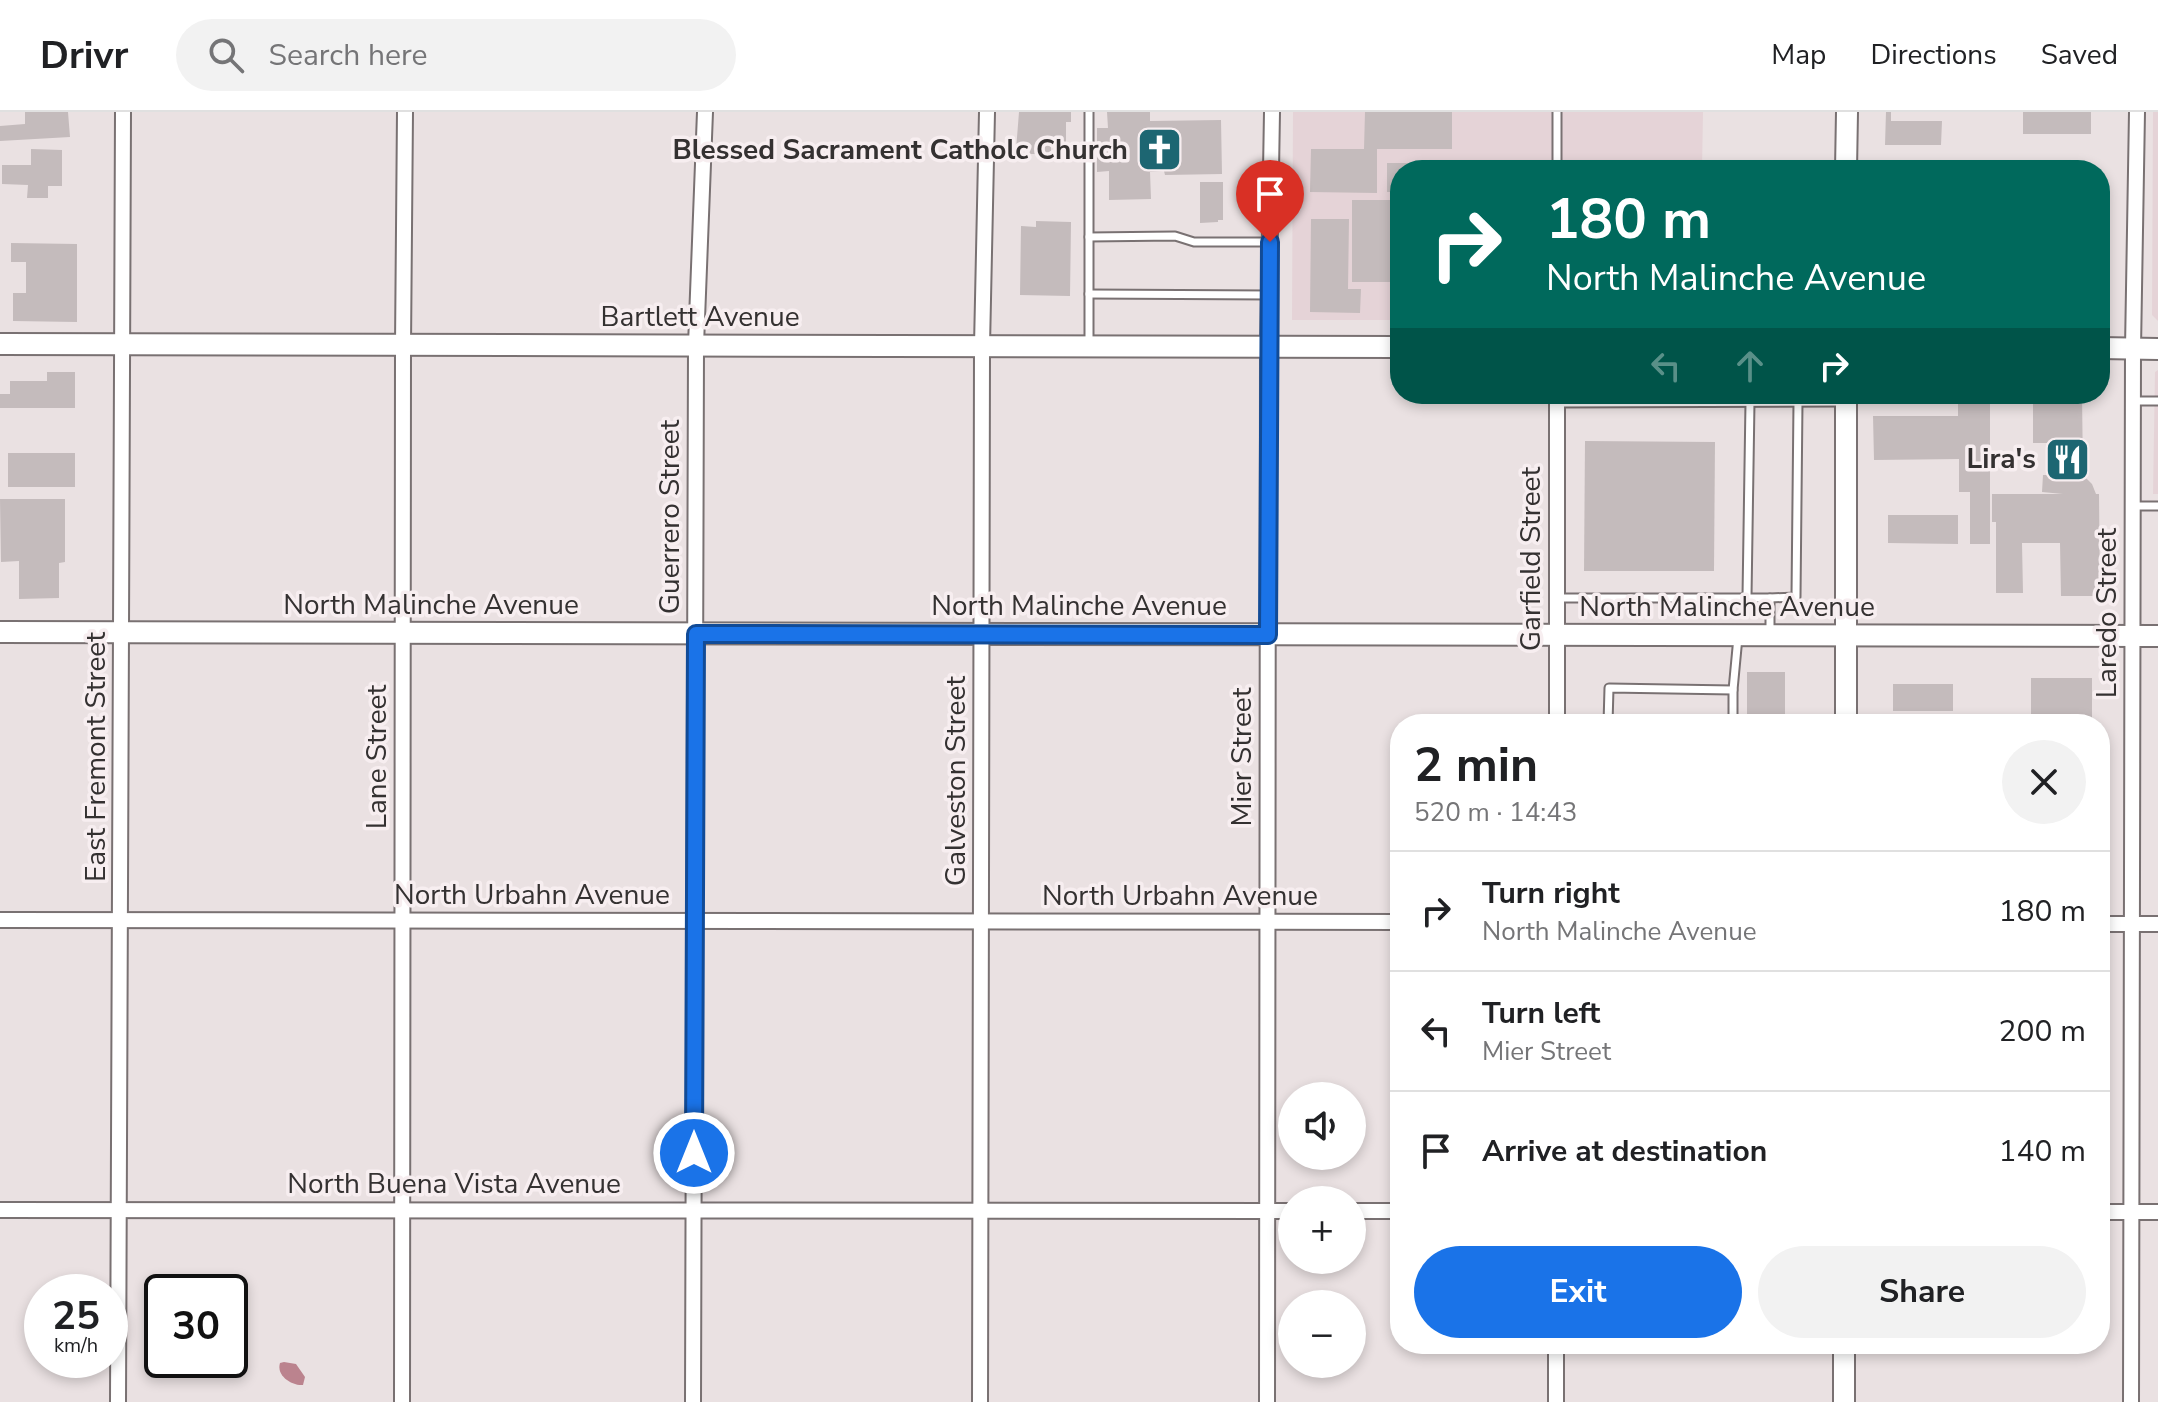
<!DOCTYPE html>
<html lang="en">
<head>
<meta charset="utf-8">
<style>
  body { margin:0; font-family:"Nunito Sans",sans-serif; background:#f2f2f2; color:#202124; height:100vh; display:flex; flex-direction:column; font-size:30px; white-space:nowrap }
  * { box-sizing:border-box; margin:0 }
  p { font-size:26px; color:#757577 }
  .icon { flex:none; width:44px; height:44px; fill:none; stroke:currentColor; stroke-width:2; stroke-linecap:round; stroke-linejoin:round }
  .map { position:relative; flex:1; overflow:hidden }
  .details { position:absolute; left:1390px; top:602px; width:720px; height:640px; display:flex; flex-direction:column; background:#fff; border-radius:32px; box-shadow:0 4px 12px #0003 }
  .details>* { flex:none }
  .hud { position:absolute; left:1390px; top:48px; width:720px; height:244px; border-radius:32px; box-shadow:0 4px 12px #0003; background:#00695c; color:#fff; overflow:hidden }
  .controls { position:absolute; left:1278px; top:970px; display:grid; gap:16px }
  .controls a { display:grid; place-items:center; width:88px; height:88px; border-radius:50%; background:#fff; box-shadow:0 4px 12px #0003; font-size:40px }
  .speed { position:absolute; left:24px; top:1162px; display:flex; gap:16px; font-size:40px; font-weight:700; text-align:center }
  .speed>* { display:grid; place-content:center; width:104px; height:104px; border-radius:50%; background:#fff; box-shadow:0 4px 12px #0003; line-height:1 }
  .speed small { font-size:20px; font-weight:400 }
  .speed .limit { border:4px solid #111; border-radius:12px; background:#fff; color:#111 }
  .pin { position:absolute; display:grid; place-items:center; width:68px; height:68px; color:#fff; margin:-82px -34px; border-radius:50% 50% 50% 0; rotate:-45deg; box-shadow:0 0 8px #0007 }
  .pin .icon { rotate:45deg }
  .me { position:absolute; width:88px; margin:-44px; rotate:0deg; stroke-linejoin:round; filter:drop-shadow(0 0 6px #0008) }
  .turn { display:flex; align-items:center; gap:28px; height:168px; padding:0 24px; font-size:36px }
  .turn .icon { width:104px; height:104px; stroke-width:2.5 }
  .turn b { display:block; font-size:56px; line-height:68px }
  .lanes { display:flex; align-items:center; height:76px; padding:0 24px; background:#0003; justify-content:center; gap:40px; direction:ltr }
  .lanes .off { opacity:.35 }
  .round { display:grid; place-items:center; flex:none; width:84px; height:84px; border-radius:42px; background:#f2f2f2 }
  .overview { display:flex; align-items:center; justify-content:space-between; height:136px; padding:0 24px }
  h1 { font-size:48px; font-weight:700; line-height:60px }
  .primary-button { display:flex; gap:16px; margin-top:auto; padding:16px 24px }
  .primary-button a { flex:1; height:92px; border-radius:48px; background:#1a73e8; color:#fff; font-size:32px; font-weight:700; line-height:92px; text-align:center }
  .primary-button a+a { background:#f2f2f2; color:#202124 }
  ul { padding:0; list-style:none }
  li { display:flex; align-items:center; gap:24px; height:120px; padding:0 24px; border-top:2px solid #e0e0e0 }
  li div { flex:1 }
  li b { display:block; font-size:30px }
  li em { font-style:normal }
  header { display:flex; align-items:center; gap:48px; box-sizing:border-box; height:112px; padding:0 40px; background:#fff; border-bottom:2px solid #e0e0e0 }
  header strong { font-size:38px }
  nav { display:flex; gap:44px; margin-inline-start:auto; font-size:28px }
  .search { width:560px; height:72px; background:#f2f2f2; display:flex; align-items:center; gap:20px; box-sizing:border-box; padding:0 28px; border-radius:44px; color:#757577; font-size:30px }
  .map>svg:first-child { display:block }
</style>
</head>
<body>
<header>
<strong>Drivr</strong>
<div class="search"><svg class="icon" aria-label="search" viewBox="0 0 24 24"><circle cx="10" cy="10" r="6"/><path d="M15 15l6 6"/></svg>Search here</div>
<nav><a>Map</a><a>Directions</a><a>Saved</a></nav>
</header>
<div class="map">
<svg width="2158" height="1290" viewBox="0 0 2158 1290">
  <rect width="100%" height="100%" fill="#eae1e2"/>
  <g fill="#e5d3d7">
    <polygon points="1293,0 1703,0 1702,58 1400,58 1400,208 1292,208"/>
    <polygon points="2153,0 2158,0 2158,209 2152,203"/>
    <polygon points="2158,258 2158,382 2153,382 2155,260"/>
  </g>
  <path fill="#bb838e" d="M284,1250L296,1252L305,1265L303,1273C292,1274 276,1264 280,1251Z"/>
  <g fill="#c4bbbc">
    <polygon points="25,0 68,0 70,25 0,29 0,14 25,12"/>
    <polygon points="1019,0 1071,0 1071,10 1066,10 1066,30 1051,30 1051,42 1029,42 1030,38 1016,38"/>
    <polygon points="1107,0 1150,0 1150,9 1221,8 1222,62 1165,63 1164,59 1150,60 1151,87 1109,88 1109,59 1097,60 1097,16 1108,16"/>
    <polygon points="1365,0 1452,0 1452,37 1377,37 1377,81 1310,80 1311,37 1364,37"/>
    <polygon points="1886,0 1891,0 1891,9 1942,9 1941,33 1885,33"/>
    <rect x="2023" y="0" width="68" height="22"/>
    <polygon points="31,37 62,38 62,74 48,74 48,86 27,86 28,73 2,72 2,53 31,53"/>
    <polygon points="1387,51 1445,51 1445,58 1400,58 1400,80 1387,80"/>
    <polygon points="1200,70 1223,70 1223,108 1218,108 1218,110 1200,111"/>
    <rect x="1352" y="88" width="38" height="82"/>
    <polygon points="1311,107 1349,107 1348,177 1361,177 1360,201 1310,200"/>
    <polygon points="1036,109 1071,110 1070,184 1020,183 1021,114 1036,115"/>
    <polygon points="11,131 77,132 77,210 13,209 13,181 26,181 26,150 11,150"/>
    <polygon points="47,260 75,260 75,296 0,296 0,282 10,282 10,269 47,269"/>
    <polygon points="1958,282 1990,282 1990,432 1970,432 1970,380 1959,380 1959,347 1874,348 1873,304 1958,304"/>
    <polygon points="2051,282 2082,282 2083,363 2092,372 2096,382 2099,382 2100,484 2061,484 2060,431 2022,431 2023,481 1996,481 1996,410 1992,410 1992,382 2063,382 2042,380 2043,363 2051,363 2051,331 2033,331 2033,284 2051,284"/>
    <polygon points="1585,329 1715,330 1714,459 1584,459"/>
    <rect x="8" y="341" width="67" height="34"/>
    <polygon points="0,387 65,387 65,450 59,451 59,486 19,487 19,449 1,450"/>
    <polygon points="1888,403 1958,403 1958,432 1888,431"/>
    <rect x="1747" y="560" width="38" height="52"/>
    <rect x="2031" y="566" width="61" height="46"/>
    <rect x="1893" y="572" width="60" height="27"/>
    <rect x="1617" y="606" width="83" height="6"/>
  </g>
  <g fill="none" stroke-linecap="round" stroke-linejoin="round">
    <defs>
      <g id="lane">
        <polyline points="1089,0 1089,234"/>
        <polyline points="1557,0 1557,58"/>
        <polyline points="1089,125 1175,124 1194,130 1270,130"/>
        <polyline points="1089,182 1269,183"/>
        <polyline points="2133,289 2158,289"/>
        <polyline points="1557,291 1844,290"/>
        <polyline points="2133,394 2158,394"/>
        <polyline points="1747,485 1750,290"/>
        <polyline points="1557,486 1770,486 1770,521"/>
        <polyline points="1770,486 1796,485 1798,290"/>
        <polyline points="1608,612 1609,576 1733,578"/>
        <polyline points="1733,612 1733,578 1738,525"/>
      </g>
      <g id="street">
        <polyline points="1557,612 1557,282"/>
        <polyline points="0,808 1400,810"/>
        <polyline points="2100,812 2158,812"/>
        <polyline points="0,1098 1292,1099"/>
        <polyline points="1352,1099 1400,1099"/>
        <polyline points="2100,1100 2158,1100"/>
        <polyline points="118,1290 123,0"/>
        <polyline points="402,1290 403,233 405,0"/>
        <polyline points="693,1290 696,233 705,0"/>
        <polyline points="980,1290 982,234 987,0"/>
        <polyline points="1267,1290 1268,235 1272,0"/>
        <polyline points="1556,1290 1556,1232"/>
        <polyline points="2131,1290 2133,236 2137,0"/>
      </g>
      <g id="secondary">
        <polyline points="1846,58 1847,0"/>
        <polyline points="0,232 1400,235"/>
        <polyline points="2100,236 2158,237"/>
        <polyline points="0,520 2158,524"/>
        <polyline points="1846,612 1846,282"/>
        <polyline points="1844,1290 1844,1232"/>
      </g>
    </defs>
    <use href="#lane" stroke="#797172" stroke-width="11"/>
    <use href="#street" stroke="#797172" stroke-width="18"/>
    <use href="#secondary" stroke="#797172" stroke-width="24"/>
    <use href="#lane" stroke="#fff" stroke-width="7"/>
    <use href="#street" stroke="#fff" stroke-width="14"/>
    <use href="#secondary" stroke="#fff" stroke-width="20"/>
  </g>
  <g fill="none" stroke-linecap="round" stroke-linejoin="round">
    <defs>
      <polyline id="route" points="694,1041 696,522 1268,523 1270,130"/>
    </defs>
    <use href="#route" stroke="#114b97" stroke-width="20"/>
    <use href="#route" stroke="#1a73e8" stroke-width="14"/>
  </g>
  <defs>
    <symbol id="church-square" viewBox="-11 -11 22 22"><rect x="-9" y="-9" width="18" height="18" rx="4" fill="#1d6672" stroke="#f7eef0"/><path d="M-1.2-6h2.4v3.5h3.3v2.4h-3.3V6h-2.4V-.1h-3.3v-2.4h3.3Z" fill="#fff"/></symbol>
    <symbol id="restaurant-square" viewBox="-11 -11 22 22"><rect x="-9" y="-9" width="18" height="18" rx="4" fill="#1d6672" stroke="#f7eef0"/><path d="M-5-6h1v4h1v-4h1v4h1v-4h1v5L-1.5 .5V6h-2V.5L-5-1ZM5-6V6H3V1.5H1.5Q1.5-4 5-6Z" fill="#fff"/></symbol>
  </defs>
  <g fill-rule="evenodd">
    <use href="#church-square" x="1134" y="12" width="51" height="51"/>
    <use href="#restaurant-square" x="2042" y="322" width="51" height="51"/>
  </g>
  <g text-anchor="middle" dominant-baseline="central" stroke-width="7" stroke-linejoin="round" paint-order="stroke">
    <g font-size="28" font-weight="bold" fill="#343131" stroke="#f7eef0" text-anchor="end">
      <text x="1128" y="38">Blessed Sacrament Catholc Church</text>
      <text x="2036" y="347">Lira's</text>
    </g>
    <g font-size="28" fill="#343131" stroke="#f7eef0">
      <text x="700" y="205">Bartlett Avenue</text>
      <text transform="translate(670 405) rotate(-90)">Guerrero Street</text>
      <text transform="translate(1531 447) rotate(-90)">Garfield Street</text>
      <text x="431" y="493">North Malinche Avenue</text>
      <text x="1079" y="494">North Malinche Avenue</text>
      <text x="1727" y="495">North Malinche Avenue</text>
      <text transform="translate(2107 501) rotate(-90)">Laredo Street</text>
      <text transform="translate(96 645) rotate(-90)">East Fremont Street</text>
      <text transform="translate(377 645) rotate(-90)">Lane Street</text>
      <text transform="translate(1242 645) rotate(-90)">Mier Street</text>
      <text transform="translate(956 669) rotate(-90)">Galveston Street</text>
      <text x="532" y="783">North Urbahn Avenue</text>
      <text x="1180" y="784">North Urbahn Avenue</text>
      <text x="454" y="1072">North Buena Vista Avenue</text>
    </g>
  </g>
</svg>
<div class="controls">
<a><svg class="icon" aria-label="sound" viewBox="0 0 24 24"><path d="M4 9h4l5-4v14l-5-4H4zM17 9q2 3 0 6"/></svg></a>
<a>+</a>
<a>−</a>
</div>
<div class="speed"><div>25<small>km/h</small></div><div class="limit">30</div></div>
<div class="pin" style="left:1270px;top:130px;background:#d93025"><svg class="icon" aria-label="arrive" viewBox="0 0 24 24"><path d="M6 21V4h12l-3 4 3 4H6"/></svg></div>
<svg class="me" style="left:694px;top:1041px" viewBox="-20 -20 40 40"><circle r="17" fill="#1a73e8" stroke="#fff" stroke-width="3"/><path d="M0-11L8 9 0 5-8 9z" fill="#fff"/></svg>
<div class="hud">
<div class="turn"><svg class="icon" aria-label="right" viewBox="0 0 24 24"><path d="M7 20v-9h11M14 6l5 5-5 5"/></svg><div><b>180 m</b>North Malinche Avenue</div></div>
<div class="lanes"><svg class="icon off" aria-label="left" viewBox="0 0 24 24"><path d="M17 20v-9H6M10 6l-5 5 5 5"/></svg><svg class="icon off" aria-label="ahead" viewBox="0 0 24 24"><path d="M12 20V5M6 11l6-6 6 6"/></svg><svg class="icon" aria-label="right" viewBox="0 0 24 24"><path d="M7 20v-9h11M14 6l5 5-5 5"/></svg></div>
</div>
<section class="details">
<div class="overview"><div><h1>2 min</h1><p>520 m · 14:43</p></div><a class="round"><svg class="icon" aria-label="close" viewBox="0 0 24 24"><path d="M6 6l12 12M18 6L6 18"/></svg></a></div>
<ul>
<li><svg class="icon" aria-label="right" viewBox="0 0 24 24"><path d="M7 20v-9h11M14 6l5 5-5 5"/></svg><div><b>Turn right</b><p>North Malinche Avenue</p></div><em>180 m</em></li>
<li><svg class="icon" aria-label="left" viewBox="0 0 24 24"><path d="M17 20v-9H6M10 6l-5 5 5 5"/></svg><div><b>Turn left</b><p>Mier Street</p></div><em>200 m</em></li>
<li><svg class="icon" aria-label="arrive" viewBox="0 0 24 24"><path d="M6 21V4h12l-3 4 3 4H6"/></svg><div><b>Arrive at destination</b></div><em>140 m</em></li>
</ul>
<div class="primary-button"><a>Exit</a><a>Share</a></div>
</section>
</div>
</body>
</html>
